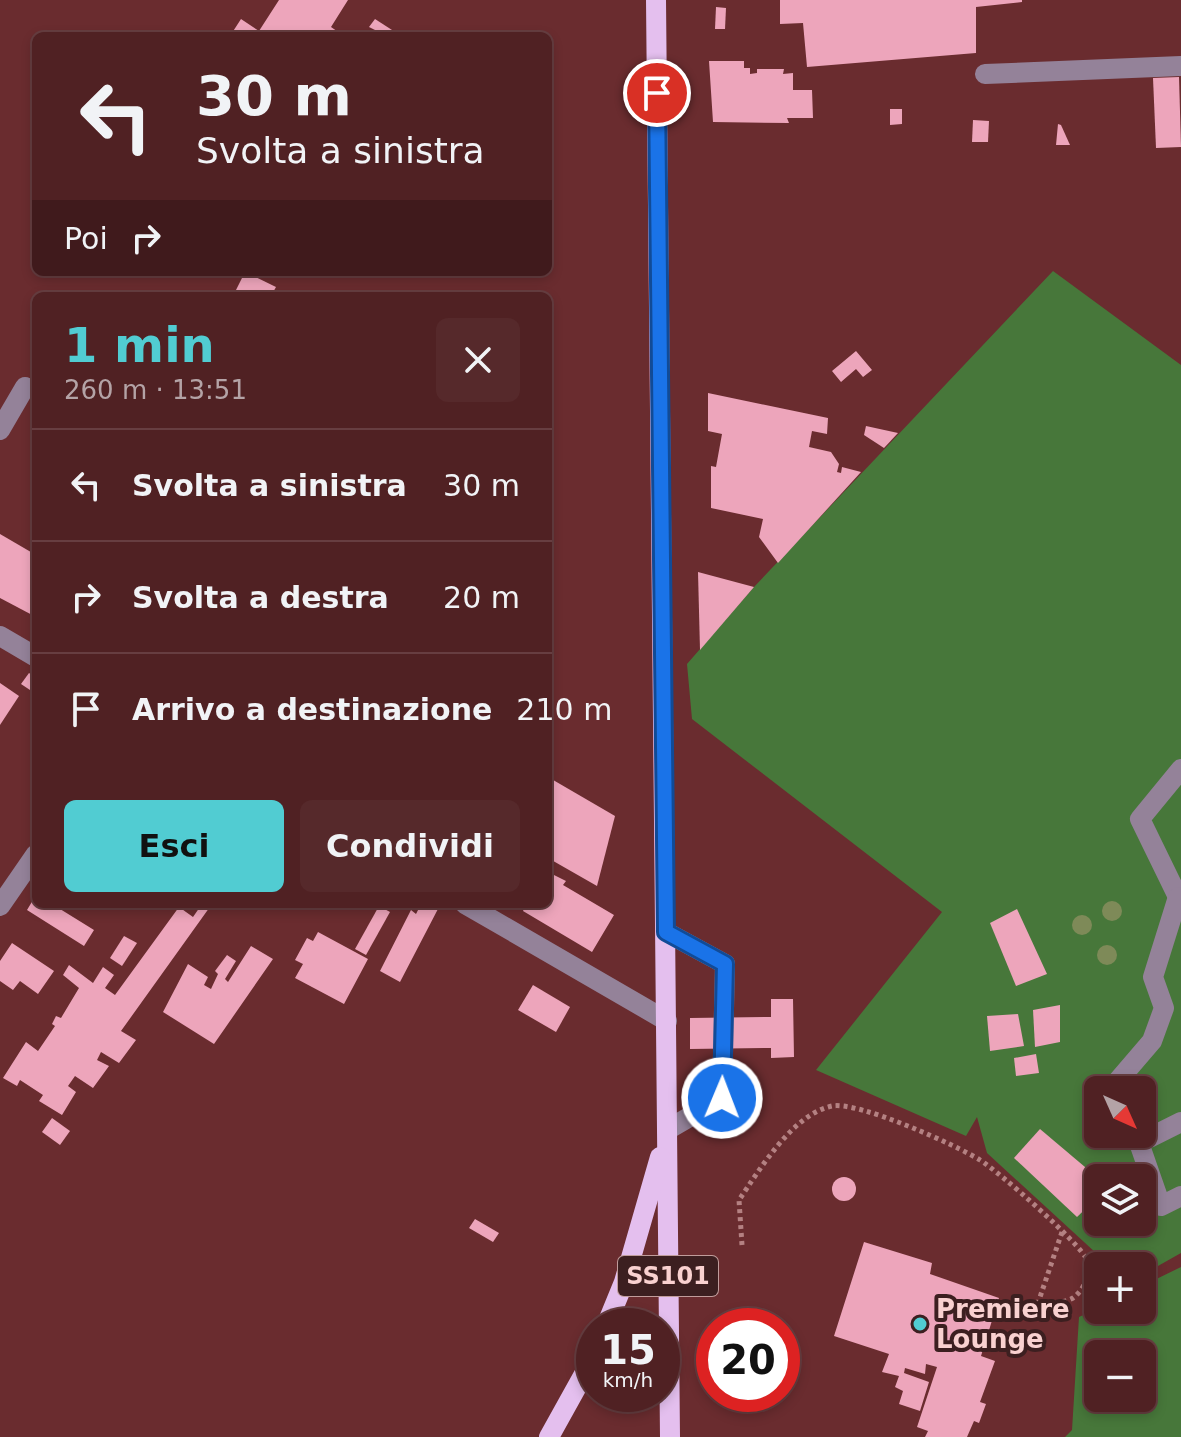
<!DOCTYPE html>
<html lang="it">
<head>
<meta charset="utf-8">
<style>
  body { margin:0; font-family:"DejaVu Sans",sans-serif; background:#56292b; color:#f1f3f6; height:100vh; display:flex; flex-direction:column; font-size:30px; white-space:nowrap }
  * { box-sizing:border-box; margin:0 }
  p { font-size:26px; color:#b4a3a6 }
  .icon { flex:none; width:44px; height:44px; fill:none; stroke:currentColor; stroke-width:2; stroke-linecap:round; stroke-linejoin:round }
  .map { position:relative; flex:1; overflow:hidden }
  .drawer { position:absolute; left:32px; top:292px; width:520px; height:616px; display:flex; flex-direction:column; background:#502123; border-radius:12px; box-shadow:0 4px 12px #0003,0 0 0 2px #673e41 }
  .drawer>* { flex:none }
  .guide { position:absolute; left:32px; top:32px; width:520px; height:244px; border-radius:12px; box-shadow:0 4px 12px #0003,0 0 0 2px #673e41; background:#502123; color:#f1f3f6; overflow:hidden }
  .needle { width:52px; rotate:135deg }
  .buttons { position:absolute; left:1084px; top:1076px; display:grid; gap:16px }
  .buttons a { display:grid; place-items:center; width:72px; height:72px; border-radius:12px; background:#502123; box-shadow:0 4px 12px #0003,0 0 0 2px #673e41; font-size:40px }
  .speed { position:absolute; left:576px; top:1308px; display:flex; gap:16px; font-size:40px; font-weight:700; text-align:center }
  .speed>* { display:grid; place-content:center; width:104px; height:104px; border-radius:50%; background:#502123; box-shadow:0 4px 12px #0003,0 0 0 2px #673e41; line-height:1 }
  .speed small { font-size:20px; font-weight:400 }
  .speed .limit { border:12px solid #d22; background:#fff; color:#111 }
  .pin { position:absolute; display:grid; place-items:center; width:68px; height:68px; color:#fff; margin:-34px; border:4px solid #fff; border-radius:50%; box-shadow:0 2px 8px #0007 }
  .me { position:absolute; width:88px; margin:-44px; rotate:1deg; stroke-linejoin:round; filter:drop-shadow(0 0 6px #0008) }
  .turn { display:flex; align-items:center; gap:28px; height:168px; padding:0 32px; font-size:36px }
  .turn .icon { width:104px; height:104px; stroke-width:2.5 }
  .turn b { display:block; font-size:56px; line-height:68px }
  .then { display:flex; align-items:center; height:76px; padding:0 32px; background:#0003; gap:16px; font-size:30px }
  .round { display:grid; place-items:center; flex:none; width:84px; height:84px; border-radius:12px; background:#56292b }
  .summary { display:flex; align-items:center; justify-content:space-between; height:136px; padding:0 32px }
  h1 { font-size:48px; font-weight:800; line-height:60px; color:#51ccd2 }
  .cta { display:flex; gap:16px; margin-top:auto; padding:16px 32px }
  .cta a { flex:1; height:92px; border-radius:12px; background:#51ccd2; color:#111; font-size:32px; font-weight:800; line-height:92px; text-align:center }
  .cta a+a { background:#56292b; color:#f1f3f6 }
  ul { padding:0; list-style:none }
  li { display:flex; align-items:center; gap:24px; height:112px; padding:0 32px; border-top:2px solid #673e41 }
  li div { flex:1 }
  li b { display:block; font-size:30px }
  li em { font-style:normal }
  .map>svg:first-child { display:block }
</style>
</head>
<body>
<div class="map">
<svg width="1181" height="1437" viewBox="0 0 1181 1437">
  <rect width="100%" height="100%" fill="#6a2c2f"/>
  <g fill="#47773a" fill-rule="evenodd">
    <path d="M1053,271L1181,365V1253L1142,1275V1266H1103L1096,1253L987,1153L977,1117L966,1136L816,1070L942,912L692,719L687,664L754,587ZM1098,1090H1142V1134H1098ZM1098,1178H1142V1222H1098Z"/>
    <path d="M1181,1267V1437H1065L1072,1430L1079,1317L1098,1308L1142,1310V1286ZM1098,1354H1142V1398H1098Z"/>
  </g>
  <g fill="#eda5bb">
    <polygon points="279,0 348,0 331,27 344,36 230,36 241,19 259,31"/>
    <polygon points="780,0 1022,0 1022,2 976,7 976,53 807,67 803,23 780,24"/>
    <polygon points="716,7 726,8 725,29 715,29"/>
    <polygon points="375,19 392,30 387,36 369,27"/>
    <polygon points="709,61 744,61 744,68 750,68 750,74 757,73 757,69 784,69 783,74 793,73 793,90 812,90 813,118 787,118 789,123 713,122"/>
    <polygon points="1179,77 1181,147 1156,148 1153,78"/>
    <polygon points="890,109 902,109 902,124 890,125"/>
    <polygon points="973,120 989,121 988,142 972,142"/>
    <polygon points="1058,124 1061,125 1070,145 1056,145"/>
    <polygon points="245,272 276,287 271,296 233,296"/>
    <polygon points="856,351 872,370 863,377 856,369 841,382 832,371"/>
    <polygon points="708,393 828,418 827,434 812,431 809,447 831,452 839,464 837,472 841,473 842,467 861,472 778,563 759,537 763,519 711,508 711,466 716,467 722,434 708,431"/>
    <polygon points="866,426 898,433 884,448 864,435"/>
    <polygon points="0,534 36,555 36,617 0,598"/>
    <polygon points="698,572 754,587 700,650"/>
    <polygon points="29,673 36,678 36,694 21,684"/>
    <polygon points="0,683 19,696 0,725"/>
    <polygon points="548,777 615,816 597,886 548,858"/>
    <polygon points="548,872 566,881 563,885 614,915 592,952 523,911 526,904 548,904"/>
    <polygon points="36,895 36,904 52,904 94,930 84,946 27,910"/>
    <polygon points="202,904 212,904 121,1031 136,1040 119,1063 101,1052 97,1060 109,1066 93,1088 75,1076 68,1086 76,1092 62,1115 39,1101 43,1095 20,1080 17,1086 3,1078 26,1042 38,1051 55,1026 52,1024 56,1016 61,1018 79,988 63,975 69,965 93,983 103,967 114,975 105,988 115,995 179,907 193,917"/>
    <polygon points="421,904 439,907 400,982 380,971 411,910 416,914"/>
    <polygon points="379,906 390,912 366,955 355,949"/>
    <polygon points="1017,909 1047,974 1016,986 990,923"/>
    <polygon points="318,932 368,959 344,1004 295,978 303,964 295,960 307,938 313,941"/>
    <polygon points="124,936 137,943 122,966 110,958"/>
    <polygon points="12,943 54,971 38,994 20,981 13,990 0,981 0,961"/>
    <polygon points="251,946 273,959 214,1044 163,1012 188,964 208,977 204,985 211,989 218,974 215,971 227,955 236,961 225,979 228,982"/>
    <polygon points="533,985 570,1007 556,1032 518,1010"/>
    <polygon points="771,999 793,999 794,1057 771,1058 771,1048 690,1049 690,1018 771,1017"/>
    <polygon points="1060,1005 1060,1042 1035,1047 1033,1010"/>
    <polygon points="1018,1014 1024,1046 990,1051 987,1016"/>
    <polygon points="1036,1054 1039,1073 1016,1076 1014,1058"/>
    <polygon points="52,1118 70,1131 60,1145 42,1132"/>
    <polygon points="1040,1129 1098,1178 1098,1197 1077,1217 1014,1158"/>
    <circle cx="844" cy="1189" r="12"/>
    <polygon points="475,1219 499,1233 493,1242 469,1228"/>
    <polygon points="864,1242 932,1263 930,1274 999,1298 981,1356 995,1361 980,1402 986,1404 979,1423 974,1421 967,1437 925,1437 928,1431 917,1427 937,1367 926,1364 925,1374 905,1368 904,1373 929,1382 920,1411 899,1404 903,1391 895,1387 899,1376 882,1372 889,1354 834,1336"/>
  </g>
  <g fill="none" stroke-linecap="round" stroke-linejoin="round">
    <path stroke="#b48182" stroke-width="5" stroke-dasharray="4 4" stroke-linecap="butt" d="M742,1245L739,1200C760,1169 793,1114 832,1106C858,1101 956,1145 980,1160C998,1171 1081,1244 1087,1260C1091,1273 1084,1290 1073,1298C1064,1303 1047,1304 1037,1306L1062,1232"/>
    <g stroke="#948299" stroke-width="20">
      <polyline points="985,74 1181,66"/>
      <polyline points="0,430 25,387"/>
      <polyline points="0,636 36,657"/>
      <polyline points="1181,769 1140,819 1181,903"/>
      <polyline points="465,904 667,1021"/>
      <polyline points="0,906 36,854"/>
      <polyline points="666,932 725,964 722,1098 667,1130"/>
      <polyline points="1110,1090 1152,1041 1164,1008 1153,977 1178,897"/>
      <polyline points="1121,1134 1149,1138 1181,1122"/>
      <polyline points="1137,1137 1161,1206 1181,1196"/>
    </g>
    <g stroke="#e4bfee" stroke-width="20">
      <polyline points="656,0 670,1437"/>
      <polyline points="606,1326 624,1282 660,1157"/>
      <polyline points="549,1437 594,1356"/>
    </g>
  </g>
  <g fill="#7e8a58">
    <circle cx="1112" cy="911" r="10"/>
    <circle cx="1082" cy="925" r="10"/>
    <circle cx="1107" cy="955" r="10"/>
  </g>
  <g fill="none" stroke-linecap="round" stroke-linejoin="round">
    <defs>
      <polyline id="route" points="657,93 666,932 725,964 722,1098"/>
    </defs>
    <use href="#route" stroke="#114b97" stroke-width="20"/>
    <use href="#route" stroke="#1a73e8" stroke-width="14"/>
  </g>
  <circle fill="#51ccd2" stroke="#3c1f20" stroke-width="3" cx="920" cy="1324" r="8"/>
  <g text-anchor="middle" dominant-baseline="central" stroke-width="8" stroke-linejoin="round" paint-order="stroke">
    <rect fill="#3c1f20" stroke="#c09c9b" stroke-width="2" x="618" y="1256" width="100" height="40" rx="6"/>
    <g font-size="24" font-weight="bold" fill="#f9d1d0">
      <text x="668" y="1276">SS101</text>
    </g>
    <g font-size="26" font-weight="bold" fill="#f9d1d0" stroke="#3c1f20" text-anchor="start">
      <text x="936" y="1309">Premiere<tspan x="936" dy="30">Lounge</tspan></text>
    </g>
  </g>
</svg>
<div class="buttons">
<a><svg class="needle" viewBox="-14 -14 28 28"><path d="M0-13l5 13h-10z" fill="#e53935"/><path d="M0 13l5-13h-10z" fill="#b4a3a6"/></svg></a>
<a><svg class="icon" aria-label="layers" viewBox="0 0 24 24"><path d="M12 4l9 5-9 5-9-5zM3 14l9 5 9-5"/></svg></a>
<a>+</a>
<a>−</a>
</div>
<div class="speed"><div>15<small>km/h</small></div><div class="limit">20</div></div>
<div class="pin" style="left:657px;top:93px;background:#d93025"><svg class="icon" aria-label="arrive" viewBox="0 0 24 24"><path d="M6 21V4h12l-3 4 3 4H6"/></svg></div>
<svg class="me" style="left:722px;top:1098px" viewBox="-20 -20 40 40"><circle r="17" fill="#1a73e8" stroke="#fff" stroke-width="3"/><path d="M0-11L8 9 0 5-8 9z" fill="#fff"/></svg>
<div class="guide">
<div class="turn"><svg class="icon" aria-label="left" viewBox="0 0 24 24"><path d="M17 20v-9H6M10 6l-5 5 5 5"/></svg><div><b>30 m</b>Svolta a sinistra</div></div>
<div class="then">Poi<svg class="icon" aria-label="right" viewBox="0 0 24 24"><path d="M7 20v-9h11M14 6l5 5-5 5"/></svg></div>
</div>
<section class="drawer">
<div class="summary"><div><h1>1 min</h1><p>260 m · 13:51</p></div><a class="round"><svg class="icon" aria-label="close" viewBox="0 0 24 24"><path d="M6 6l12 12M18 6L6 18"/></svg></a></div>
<ul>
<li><svg class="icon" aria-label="left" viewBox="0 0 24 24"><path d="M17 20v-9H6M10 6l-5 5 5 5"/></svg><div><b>Svolta a sinistra</b></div><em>30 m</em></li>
<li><svg class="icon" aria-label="right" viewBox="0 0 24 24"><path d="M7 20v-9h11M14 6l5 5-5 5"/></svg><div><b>Svolta a destra</b></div><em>20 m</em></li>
<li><svg class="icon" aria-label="arrive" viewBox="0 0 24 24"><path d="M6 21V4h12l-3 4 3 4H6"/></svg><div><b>Arrivo a destinazione</b></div><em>210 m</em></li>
</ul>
<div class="cta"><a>Esci</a><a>Condividi</a></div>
</section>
</div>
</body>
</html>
